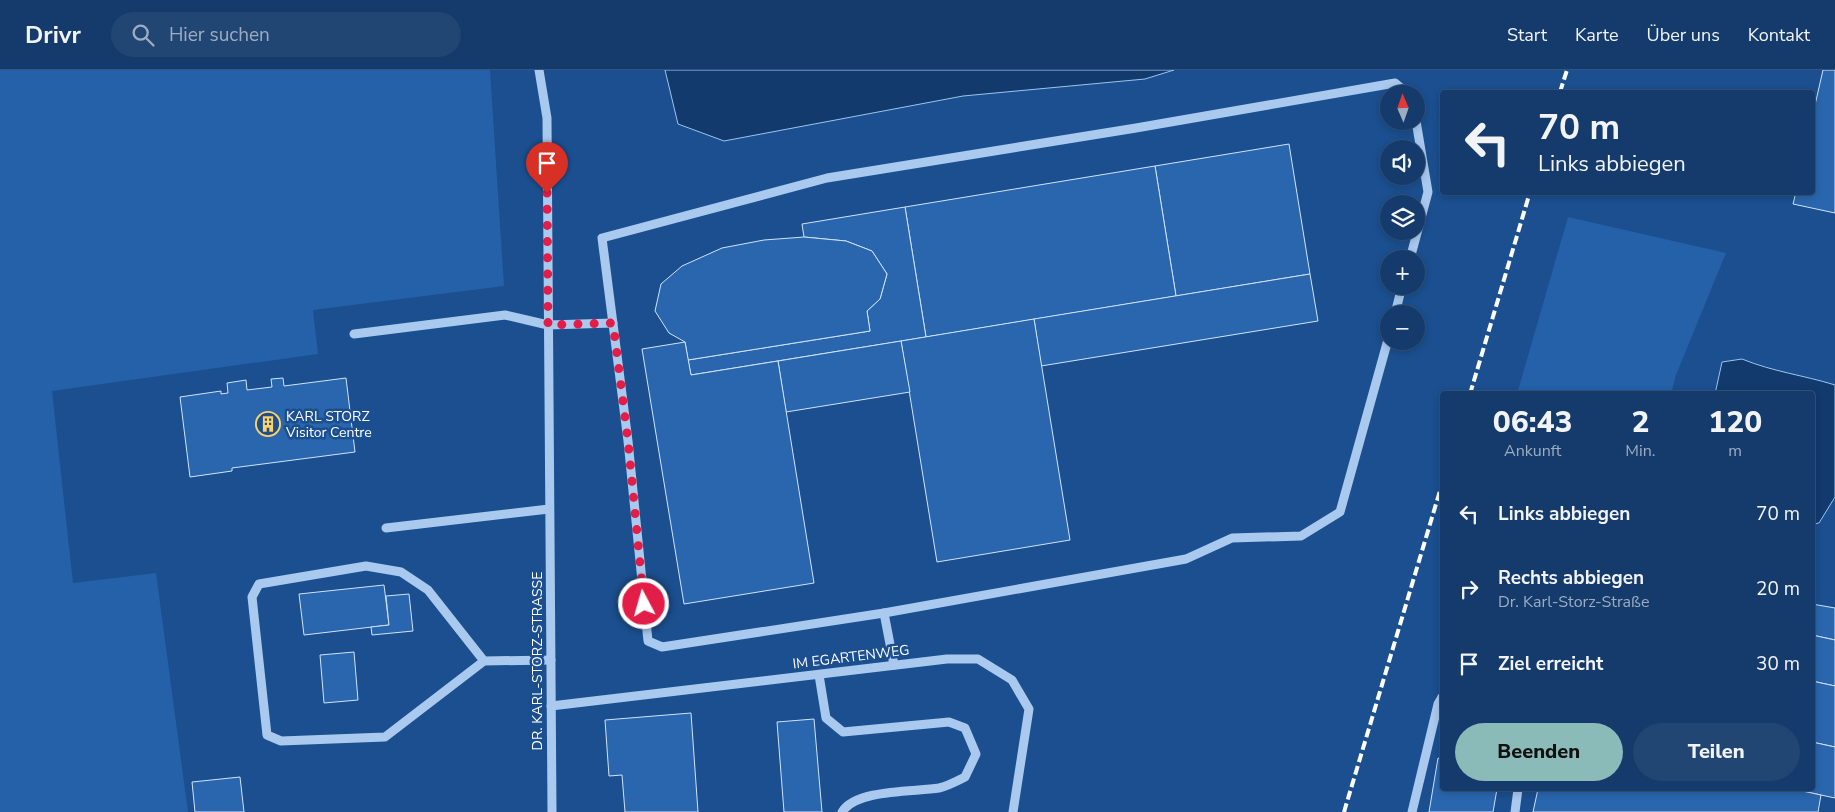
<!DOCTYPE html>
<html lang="de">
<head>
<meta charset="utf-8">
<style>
  body { margin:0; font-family:"Nunito Sans",sans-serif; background:#214673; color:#f1f3f6; height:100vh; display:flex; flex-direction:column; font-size:19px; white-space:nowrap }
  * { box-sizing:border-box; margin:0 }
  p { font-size:16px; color:#9dadc1 }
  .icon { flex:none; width:28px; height:28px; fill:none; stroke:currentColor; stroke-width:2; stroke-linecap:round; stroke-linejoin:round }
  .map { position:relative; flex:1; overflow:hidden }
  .details { position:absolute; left:1440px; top:321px; width:375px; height:400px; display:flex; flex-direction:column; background:#143b6b; border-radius:5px; box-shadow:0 2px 8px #0003,0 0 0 1px #33557e }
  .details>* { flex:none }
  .top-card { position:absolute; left:1440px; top:20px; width:375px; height:105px; border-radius:5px; box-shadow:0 2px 8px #0003,0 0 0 1px #33557e; background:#143b6b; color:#f1f3f6; overflow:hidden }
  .needle { width:32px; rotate:358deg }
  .controls { position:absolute; left:1380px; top:15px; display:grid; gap:10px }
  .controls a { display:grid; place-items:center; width:45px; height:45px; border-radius:50%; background:#143b6b; box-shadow:0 2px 8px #0003,0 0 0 1px #33557e; font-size:25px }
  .pin { position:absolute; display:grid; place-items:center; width:42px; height:42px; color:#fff; margin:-51px -21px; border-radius:50% 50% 50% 0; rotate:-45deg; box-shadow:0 0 5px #0007 }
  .pin .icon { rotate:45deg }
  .me { position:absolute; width:55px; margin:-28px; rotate:354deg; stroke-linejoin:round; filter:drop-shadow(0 0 4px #0008) }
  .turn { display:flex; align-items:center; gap:18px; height:105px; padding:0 15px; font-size:22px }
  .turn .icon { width:65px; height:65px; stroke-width:2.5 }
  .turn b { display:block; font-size:35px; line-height:42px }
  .eta { display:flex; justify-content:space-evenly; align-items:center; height:85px; text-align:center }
  .eta b { font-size:30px; font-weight:800; line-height:35px }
  .primary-button { display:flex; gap:10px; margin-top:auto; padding:10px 15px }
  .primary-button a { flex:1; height:58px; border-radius:30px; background:#8bbbb9; color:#111; font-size:20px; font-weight:800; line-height:58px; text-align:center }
  .primary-button a+a { background:#214673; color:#f1f3f6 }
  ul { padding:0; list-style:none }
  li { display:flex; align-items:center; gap:15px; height:75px; padding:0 15px }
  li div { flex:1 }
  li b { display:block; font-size:19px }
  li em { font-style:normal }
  header { display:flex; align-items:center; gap:30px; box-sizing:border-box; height:70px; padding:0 25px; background:#143b6b; border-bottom:1px solid #33557e }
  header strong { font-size:24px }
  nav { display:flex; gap:28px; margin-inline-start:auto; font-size:18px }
  .search { width:350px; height:45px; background:#214673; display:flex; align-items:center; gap:12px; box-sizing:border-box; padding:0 18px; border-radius:28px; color:#9dadc1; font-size:19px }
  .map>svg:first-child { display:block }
</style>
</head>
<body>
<header>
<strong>Drivr</strong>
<div class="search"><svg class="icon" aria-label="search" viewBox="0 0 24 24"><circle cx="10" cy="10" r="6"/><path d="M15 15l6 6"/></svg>Hier suchen</div>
<nav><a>Start</a><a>Karte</a><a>Über uns</a><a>Kontakt</a></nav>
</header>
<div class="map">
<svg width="1835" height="742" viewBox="0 0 1835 742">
  <rect width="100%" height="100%" fill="#1b4f8f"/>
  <g fill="#2461a8">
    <polygon points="0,0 490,0 504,216 313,240 318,284 52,321 73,513 156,503 188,742 0,742"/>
    <polygon points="1568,147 1726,183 1676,305 1671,324 1517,324"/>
  </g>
  <g fill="#123a6d" stroke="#9cc4f0">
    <polygon points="665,0 1174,0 1145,9 963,26 724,71 678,54"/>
    <path d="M1742,289C1774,302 1803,305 1835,315V427L1819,453L1813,454L1812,324H1715L1722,292Z"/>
  </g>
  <g fill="#2a66ad" stroke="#cfe3fa">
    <polygon points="1823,0 1835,0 1835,143 1793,134 1796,122 1812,122 1812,48"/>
    <polygon points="1289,74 1310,204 1176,226 1155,96"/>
    <polygon points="1155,96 1176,226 926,267 905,137"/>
    <polygon points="905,137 926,267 691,305 688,290 870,261 867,241 880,229 887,204 872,181 846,171 804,167 802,154"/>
    <polygon points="804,167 846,171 872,181 887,204 880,229 867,241 870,261 688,290 685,272 669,263 655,241 661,214 682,196 722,178 764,170"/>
    <polygon points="1310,204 1318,251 1041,296 1034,249"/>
    <polygon points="1034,249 1070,470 937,492 901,271"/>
    <polygon points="901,271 910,322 786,342 778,291"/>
    <polygon points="685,272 691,305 778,291 814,513 684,534 642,279"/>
    <polygon points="283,308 284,316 346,308 355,382 232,398 232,401 190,407 180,327 221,321 221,324 228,323 227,313 246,310 247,320 272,317 271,309"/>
    <polygon points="384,515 389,555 304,565 299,524"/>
    <polygon points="409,524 413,561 372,565 371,557 389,555 386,526"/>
    <polygon points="1812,534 1835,538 1835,570 1812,565"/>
    <polygon points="1812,565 1835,570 1835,616 1812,611"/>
    <polygon points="354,582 358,630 324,633 320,585"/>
    <polygon points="1812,611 1835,616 1835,677 1812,672"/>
    <polygon points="691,643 698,742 625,742 622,705 609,706 605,650"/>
    <polygon points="814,649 822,742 784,742 777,652"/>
    <polygon points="1812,672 1835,677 1835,728 1793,719 1812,719"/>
    <polygon points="1438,688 1442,689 1442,719 1497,719 1493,742 1429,742"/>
    <polygon points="240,707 244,742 195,742 192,712"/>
    <polygon points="1538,719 1793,719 1821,725 1818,742 1533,742"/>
  </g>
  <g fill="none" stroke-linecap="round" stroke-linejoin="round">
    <g stroke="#a9c9ee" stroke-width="9">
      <polyline points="539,0 547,48 552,742"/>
      <polyline points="1410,189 1428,122 1416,51"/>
      <polyline points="1395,244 1402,216"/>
      <polyline points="354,264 505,245 548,255 613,253"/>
      <polyline points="386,458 549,439"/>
      <polyline points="884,543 662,577 648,571 628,371 602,168 827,108 1136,58 1395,13 1408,24"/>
      <polyline points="484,591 385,667 281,671 267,665 252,527 259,514 366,496 401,502 428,520 484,591 551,590"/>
      <polyline points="894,595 884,543 1186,489 1232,468 1301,466 1340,442 1389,266"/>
      <path d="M819,605L826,648L843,662L949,652L965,658L976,684L965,707C957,711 948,716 939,718C914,722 856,719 842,742"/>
      <polyline points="551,636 947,589 978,589 1012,610 1029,639 1013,742"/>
      <polyline points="1412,742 1438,634 1442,627"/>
      <polyline points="1515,742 1518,719"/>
    </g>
    <g stroke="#fff" stroke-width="4" stroke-dasharray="9 4" stroke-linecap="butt">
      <polyline points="1560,22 1567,0"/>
      <polyline points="1470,324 1530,122"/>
      <polyline points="1344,742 1442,414"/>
    </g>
  </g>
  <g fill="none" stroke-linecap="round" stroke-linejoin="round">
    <polyline stroke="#e11d48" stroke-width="9" stroke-dasharray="0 16.2" points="547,123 548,255 613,253 628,371 644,534"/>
  </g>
  <defs>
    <symbol id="building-ring" viewBox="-11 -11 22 22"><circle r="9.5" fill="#1b4f8f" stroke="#ffd166" stroke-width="1.5"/><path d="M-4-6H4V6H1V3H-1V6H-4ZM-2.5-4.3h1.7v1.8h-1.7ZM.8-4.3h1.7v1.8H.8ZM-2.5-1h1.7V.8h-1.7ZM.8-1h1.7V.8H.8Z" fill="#ffd166"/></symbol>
  </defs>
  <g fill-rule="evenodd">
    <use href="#building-ring" x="254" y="340" width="28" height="28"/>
  </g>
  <g text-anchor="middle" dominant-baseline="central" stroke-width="5" stroke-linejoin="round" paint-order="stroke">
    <g font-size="14" fill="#fff" stroke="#1b4f8f" text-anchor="start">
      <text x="286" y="346">KARL STORZ<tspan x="286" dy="16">Visitor Centre</tspan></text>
    </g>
    <g font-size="14" fill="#fff" stroke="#1b4f8f">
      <text transform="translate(851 587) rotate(-7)">IM EGARTENWEG</text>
      <text transform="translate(537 591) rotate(-90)">DR. KARL-STORZ-STRASSE</text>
    </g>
  </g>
</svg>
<div class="controls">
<a><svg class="needle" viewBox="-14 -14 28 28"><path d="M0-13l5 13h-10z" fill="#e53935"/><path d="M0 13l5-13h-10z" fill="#9dadc1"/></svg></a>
<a><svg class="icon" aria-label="sound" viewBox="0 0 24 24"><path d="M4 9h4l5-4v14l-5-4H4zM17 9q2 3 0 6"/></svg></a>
<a><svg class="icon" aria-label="layers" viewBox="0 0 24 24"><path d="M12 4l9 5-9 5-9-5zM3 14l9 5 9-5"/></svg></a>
<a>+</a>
<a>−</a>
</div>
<div class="pin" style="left:547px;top:123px;background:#d93025"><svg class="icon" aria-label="arrive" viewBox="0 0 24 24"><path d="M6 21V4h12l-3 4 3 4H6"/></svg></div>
<svg class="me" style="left:644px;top:534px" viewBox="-20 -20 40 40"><circle r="17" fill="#e11d48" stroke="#fff" stroke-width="3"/><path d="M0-11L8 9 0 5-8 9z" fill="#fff"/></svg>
<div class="top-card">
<div class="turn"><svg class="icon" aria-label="left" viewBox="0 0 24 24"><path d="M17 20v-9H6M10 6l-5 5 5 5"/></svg><div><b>70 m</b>Links abbiegen</div></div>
</div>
<section class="details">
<div class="eta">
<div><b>06:43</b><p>Ankunft</p></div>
<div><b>2</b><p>Min.</p></div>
<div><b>120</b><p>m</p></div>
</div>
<ul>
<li><svg class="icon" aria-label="left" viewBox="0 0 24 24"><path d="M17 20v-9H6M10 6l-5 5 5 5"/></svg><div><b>Links abbiegen</b></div><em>70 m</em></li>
<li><svg class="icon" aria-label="right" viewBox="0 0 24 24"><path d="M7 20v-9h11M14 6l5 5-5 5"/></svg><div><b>Rechts abbiegen</b><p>Dr. Karl-Storz-Straße</p></div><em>20 m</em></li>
<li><svg class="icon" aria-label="arrive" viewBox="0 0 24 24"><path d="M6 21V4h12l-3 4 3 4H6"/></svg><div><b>Ziel erreicht</b></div><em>30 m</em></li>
</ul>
<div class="primary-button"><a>Beenden</a><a>Teilen</a></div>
</section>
</div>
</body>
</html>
